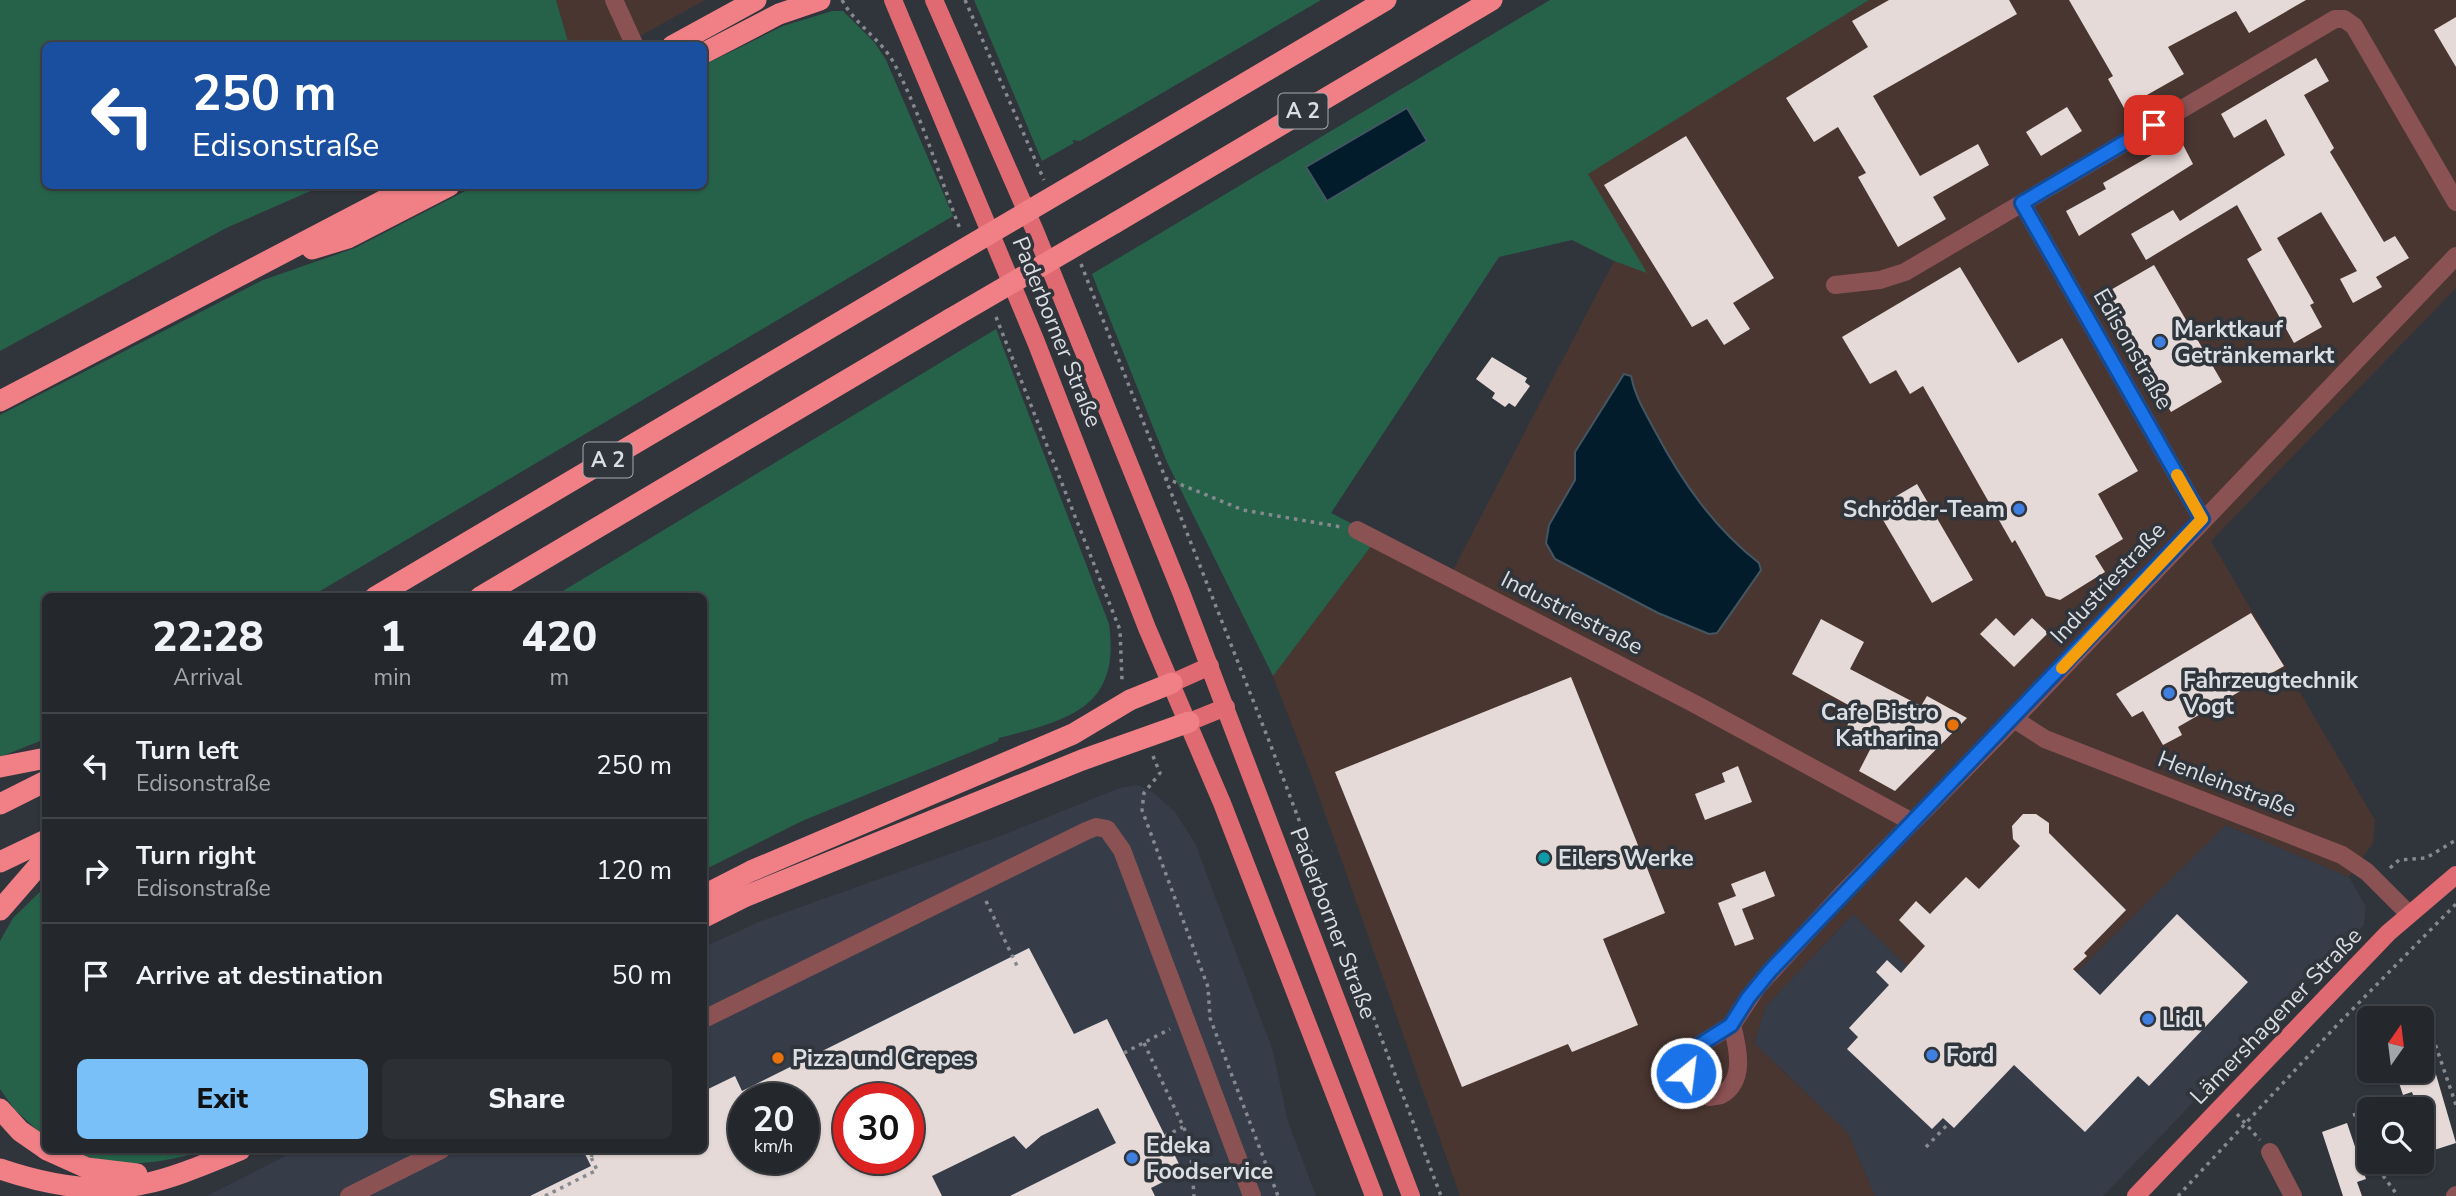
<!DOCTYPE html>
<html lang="en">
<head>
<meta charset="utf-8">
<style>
  body { margin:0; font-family:"Nunito Sans",sans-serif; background:#2c2f34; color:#f1f3f6; height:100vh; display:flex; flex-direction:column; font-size:26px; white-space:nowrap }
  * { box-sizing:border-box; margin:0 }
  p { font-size:23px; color:#a3a5a9 }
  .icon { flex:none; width:38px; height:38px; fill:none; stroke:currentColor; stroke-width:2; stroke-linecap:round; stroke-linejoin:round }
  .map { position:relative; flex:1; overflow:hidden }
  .details { position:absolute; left:42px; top:593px; width:665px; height:560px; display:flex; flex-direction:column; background:#24272c; border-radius:10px; box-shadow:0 2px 5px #0004,0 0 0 2px #414448 }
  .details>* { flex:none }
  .guide { position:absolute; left:42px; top:42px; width:665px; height:147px; border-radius:10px; box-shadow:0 2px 5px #0004,0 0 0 2px #414448; background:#1a4fa0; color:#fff; overflow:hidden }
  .needle { width:46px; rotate:14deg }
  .tools { position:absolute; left:2357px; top:1006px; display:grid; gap:14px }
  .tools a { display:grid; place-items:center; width:77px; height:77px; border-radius:10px; background:#24272c; box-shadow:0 2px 5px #0004,0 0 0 2px #414448; font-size:35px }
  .speed { position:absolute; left:728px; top:1083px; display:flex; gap:14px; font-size:35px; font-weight:700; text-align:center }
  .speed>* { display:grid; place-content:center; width:91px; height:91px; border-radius:50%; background:#24272c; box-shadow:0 2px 5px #0004,0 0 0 2px #414448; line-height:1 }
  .speed small { font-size:18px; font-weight:400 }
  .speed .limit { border:10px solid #d22; background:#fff; color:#111 }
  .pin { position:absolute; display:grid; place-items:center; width:60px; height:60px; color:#fff; margin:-30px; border-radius:14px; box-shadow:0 4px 10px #0006 }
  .me { position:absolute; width:77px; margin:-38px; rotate:29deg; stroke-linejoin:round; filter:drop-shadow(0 0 5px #0008) }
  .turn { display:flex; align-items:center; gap:24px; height:147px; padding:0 35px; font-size:32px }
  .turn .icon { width:91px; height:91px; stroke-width:2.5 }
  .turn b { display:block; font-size:49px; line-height:60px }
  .eta { display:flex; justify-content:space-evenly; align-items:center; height:119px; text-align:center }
  .eta b { font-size:42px; font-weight:800; line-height:49px }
  .button { display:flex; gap:14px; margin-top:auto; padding:14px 35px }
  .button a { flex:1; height:80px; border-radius:10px; background:#79bff8; color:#111; font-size:28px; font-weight:800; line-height:80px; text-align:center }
  .button a+a { background:#2c2f34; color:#f1f3f6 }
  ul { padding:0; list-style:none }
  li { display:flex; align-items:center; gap:21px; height:105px; padding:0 35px; border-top:2px solid #414448 }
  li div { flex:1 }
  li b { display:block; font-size:26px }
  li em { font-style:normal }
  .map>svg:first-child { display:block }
</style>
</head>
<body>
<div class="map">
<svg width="2456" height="1196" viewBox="0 0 2456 1196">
  <rect width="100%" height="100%" fill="#30343b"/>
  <g fill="#363d49" fill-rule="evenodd">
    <path d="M1138,785L1154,793L1175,812L1195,843L1273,1051L1288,1122L1316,1196H207L297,1150H704V947L761,921L1003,835L1120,788ZM744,1099H803V1158H744ZM849,1099H908V1158H849Z"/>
    <polygon points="2226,825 2349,877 2366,907 2364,925 2103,1196 1875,1196 1848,1133 1754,1043 1766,1006 1853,914 1996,1051"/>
  </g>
  <g fill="#4a3631">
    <polygon points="556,0 705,0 622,46 569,45"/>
    <polygon points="1869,0 2456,0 2456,288 2211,541 2375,820 2373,843 2349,877 2226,825 1996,1051 1853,914 1766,1006 1754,1043 1848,1133 1875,1196 1460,1196 1315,785 1273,676 1378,537 1451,574 1614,261 1646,272 1587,174"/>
  </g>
  <g fill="#26624a">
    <polygon points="0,0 556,0 569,45 46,46 46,186 322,186 226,228 0,351"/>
    <polygon points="974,0 1321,0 1080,141 1072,140 1074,143 1042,161"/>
    <polygon points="1550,0 1869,0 1588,174 1647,273 1614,261 1572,240 1499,257 1331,513 1378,537 1273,676 1167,462 1092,274"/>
    <polygon points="832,11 843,11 875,43 886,60 953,216 310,597 46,597 45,739 0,757 0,415 263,280 355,248 475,186 704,186 704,65 783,26"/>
    <path d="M996,329L1109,624C1121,709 1067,720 999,738L998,741L802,821L704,870V597H553Z"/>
    <polygon points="45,887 45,1137 15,1110 0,1089 0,941 13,918"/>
    <path d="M68,1150H206C157,1165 116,1170 68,1150Z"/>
  </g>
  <g fill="#021c2c" stroke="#435662" stroke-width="2">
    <polygon points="1407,108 1427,141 1327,201 1306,167"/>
    <path d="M1624,374L1631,376C1635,397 1645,412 1655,431C1682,482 1714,528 1759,563L1761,570L1717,633L1709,634L1658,613L1555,559L1546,543L1549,525L1575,480V452Z"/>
  </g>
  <g fill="#e5dad8" fill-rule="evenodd">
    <polygon points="1889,0 2009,0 2017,14 1873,96 1920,176 1978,144 1989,165 1933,197 1946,219 1898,247 1858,177 1866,173 1838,127 1814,142 1786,98 1868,47 1852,21"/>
    <polygon points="2069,0 2306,0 2249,33 2236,11 2168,47 2184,74 2124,108 2108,79 2113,76"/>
    <polygon points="2456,17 2456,67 2434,30"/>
    <polygon points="2316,58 2329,81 2304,95 2334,148 2330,152 2384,242 2395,236 2409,258 2376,277 2382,287 2353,303 2340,279 2357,271 2321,212 2277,238 2314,303 2310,305 2322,327 2294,343 2247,259 2262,250 2237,205 2146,260 2131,234 2173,210 2180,221 2285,155 2266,119 2234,138 2221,114"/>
    <polygon points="2067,107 2082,131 2041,156 2026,132"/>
    <polygon points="1686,136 1774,278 1733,303 1750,329 1724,345 1707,319 1692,327 1604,185"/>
    <polygon points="2180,139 2193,164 2079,236 2066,211 2106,189 2103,183"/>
    <polygon points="2154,265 2222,382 2171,412 2102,295"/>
    <polygon points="1960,267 2018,363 2062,338 2138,471 2098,494 2123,539 2095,556 2105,572 2060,600 2046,596 2015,540 2012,543 1923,386 1910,394 1896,370 1870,384 1842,337"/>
    <polygon points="1492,357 1527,378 1525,382 1530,386 1515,407 1509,403 1505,407 1492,398 1495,393 1476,379"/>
    <polygon points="1917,484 1973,580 1932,603 1876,508"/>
    <polygon points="2251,613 2284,666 2178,727 2182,735 2163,745 2143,711 2132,717 2116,694"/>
    <polygon points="1996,618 2014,636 2032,618 2048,633 2014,667 1980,634"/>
    <polygon points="1821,619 1864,642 1850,669 1921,706 1927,696 1967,718 1895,791 1859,771 1875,740 1847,726 1854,712 1852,707 1792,674"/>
    <polygon points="1571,677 1665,913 1603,939 1638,1025 1572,1052 1568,1044 1462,1087 1335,772"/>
    <polygon points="1738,766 1752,802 1705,820 1695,794 1725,782 1722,773"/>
    <polygon points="2023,814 2036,814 2049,823 2049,833 2126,910 2084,953 2087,956 2073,969 2100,995 2177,914 2248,982 2149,1086 2138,1076 2085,1132 2014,1065 1954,1128 1943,1118 1932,1129 1847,1049 1858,1037 1849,1028 1889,985 1876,972 1887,960 1901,973 1925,946 1899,920 1916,901 1930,914 1966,877 1979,889 2020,846 2013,839 2012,826"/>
    <polygon points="1765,871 1775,896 1742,909 1754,939 1735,946 1718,903 1736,896 1731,884"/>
    <path d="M1029,948L1074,1034L1107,1019L1183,1172L1151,1188L1155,1196H1010L1116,1143L1098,1108L1041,1136L1026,1149L1014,1136L932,1176L942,1196H530L591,1166L583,1150H704V1091L735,1076L742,1091ZM744,1099H803V1158H744ZM849,1099H908V1158H849Z"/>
    <polygon points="2395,1071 2435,1071 2456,1143 2431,1151 2422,1123 2422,1110 2418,1110 2412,1092 2403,1095"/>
    <polygon points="2347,1123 2366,1179 2357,1182 2362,1196 2343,1196 2322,1132"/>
  </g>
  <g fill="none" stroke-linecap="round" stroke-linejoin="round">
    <g stroke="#868a8f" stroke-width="3.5" stroke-dasharray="3.5 5" stroke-linecap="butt">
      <path d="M842,0C856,26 883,40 896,67C922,118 939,175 960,229"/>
      <polyline points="965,0 1044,180"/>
      <polyline points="1081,264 1271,746 1441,1196"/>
      <polyline points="996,317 1120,630 1122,680"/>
      <polyline points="1165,478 1243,510 1341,527"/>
      <polyline points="1153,756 1160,773 1144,793 1142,810 1208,987 1210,1018 1278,1196"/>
      <polyline points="2390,868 2399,860 2426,858 2456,840"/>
      <polyline points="986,901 1018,968"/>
      <polyline points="2430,1029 2456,1105"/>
      <polyline points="1144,1043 1190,1141 1194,1196"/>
      <polyline points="1124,1053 1170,1029"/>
      <polyline points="2354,1113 2370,1157"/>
      <polyline points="2237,1114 2260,1140"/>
      <polyline points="1165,1136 1183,1127"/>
      <polyline points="1926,1147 1949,1123"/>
      <polyline points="590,1155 598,1156"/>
      <polyline points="2373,1162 2398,1196"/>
      <polyline points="545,1196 597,1170 590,1155"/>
      <polyline points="2178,1196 2338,1024 2456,904"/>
    </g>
    <g stroke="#8b5254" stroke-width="18">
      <polyline points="614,0 635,46"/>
      <polyline points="2022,203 2202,519"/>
      <polyline points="1835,285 1880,280 1905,272 2335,19 2344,19 2354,26 2456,202"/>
      <polyline points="1357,530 1695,704 1912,822"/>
      <polyline points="2014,719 2045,739 2342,855 2367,872 2409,914"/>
      <polyline points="704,1019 1086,831 1096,827 1107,829 1122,850 1252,1196"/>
      <path d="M1732,1025C1738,1048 1746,1081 1721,1095L1709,1097L1702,1093L1692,1088L1687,1078V1067L1701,1044L1732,1025L1757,987L1844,892L2014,719L2456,256"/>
      <polyline points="2270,1152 2293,1196"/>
      <polyline points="349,1196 441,1150"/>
      <polyline points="2455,1196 2456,1195"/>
    </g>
    <g stroke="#df6a72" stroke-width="18">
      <polyline points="893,0 1036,342 1147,628 1222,803 1374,1196"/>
      <polyline points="934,0 1035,231 1181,592 1411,1196"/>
      <polyline points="1172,683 1210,666"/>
      <polyline points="1189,722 1226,707"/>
      <polyline points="2136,1196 2388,933 2456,875"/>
    </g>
    <g stroke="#f07f86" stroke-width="21">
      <polyline points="672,46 756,0"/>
      <polyline points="704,53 779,14 820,0"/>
      <polyline points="1093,173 1386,0"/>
      <polyline points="1115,223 1492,0"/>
      <polyline points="312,249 348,238 449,186"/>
      <polyline points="0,401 411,186"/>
      <polyline points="375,597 928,270"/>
      <polyline points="480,597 950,319"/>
      <polyline points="0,767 46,758"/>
      <polyline points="0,804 46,781"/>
      <polyline points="0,862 46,840"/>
      <polyline points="704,895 751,871 1073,734 1130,700 1172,683"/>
      <polyline points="0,910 46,857"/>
      <polyline points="704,917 744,897 1082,760 1189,722"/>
      <polyline points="0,1109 20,1131 46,1149"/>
      <polyline points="47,1150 87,1168 137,1174"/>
      <path d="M0,1169C44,1184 97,1194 143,1184C175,1178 210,1162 240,1150"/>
    </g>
    <g stroke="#f07f86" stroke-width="21">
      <polyline points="928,270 1093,173"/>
      <polyline points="950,319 1115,223"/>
    </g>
  </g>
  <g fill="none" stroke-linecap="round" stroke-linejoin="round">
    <defs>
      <polyline id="route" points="1686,1073 1689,1060 1701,1044 1731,1025 1748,998 1770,971 2202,519 2022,203 2154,125"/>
    </defs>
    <use href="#route" stroke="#114b97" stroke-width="18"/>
    <use href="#route" stroke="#1a73e8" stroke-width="12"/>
    <polyline stroke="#f59e0b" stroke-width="12" points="2062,668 2202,519 2177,475"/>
  </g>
  <g fill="#3f7fe0" stroke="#30343b" stroke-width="2.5">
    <circle cx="2160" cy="342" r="7"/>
    <circle cx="2019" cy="509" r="7"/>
    <circle cx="2169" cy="693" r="7"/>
    <circle cx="2148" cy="1019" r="7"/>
    <circle cx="1932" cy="1055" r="7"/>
    <circle cx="1132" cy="1158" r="7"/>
  </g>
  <g fill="#e8710a" stroke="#30343b" stroke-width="2.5">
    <circle cx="1953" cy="725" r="7"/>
    <circle cx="778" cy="1058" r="7"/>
  </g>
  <circle fill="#0f9aa8" stroke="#30343b" stroke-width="2.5" cx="1544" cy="858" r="7"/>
  <g text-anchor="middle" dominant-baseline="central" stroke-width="7" stroke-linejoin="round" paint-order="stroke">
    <g fill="#30343b" stroke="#a7aaaf" stroke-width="2">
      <rect x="1278.5" y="93.5" width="49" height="35" rx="5"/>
      <rect x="583.5" y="442.5" width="49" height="35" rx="5"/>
    </g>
    <g font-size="21" font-weight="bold" fill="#dadde1">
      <text x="1303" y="111">A 2</text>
      <text x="608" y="460">A 2</text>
    </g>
    <g font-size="23" font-weight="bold" fill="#dadde1" stroke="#30343b" text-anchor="start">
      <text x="2174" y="329">Marktkauf<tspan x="2174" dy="26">Getränkemarkt</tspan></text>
      <text x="2005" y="509" text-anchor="end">Schröder-Team</text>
      <text x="2183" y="680">Fahrzeugtechnik<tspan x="2183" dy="26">Vogt</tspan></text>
      <text x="1939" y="712" text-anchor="end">Cafe Bistro<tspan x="1939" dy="26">Katharina</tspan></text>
      <text x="1558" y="858">Eilers Werke</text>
      <text x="2162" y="1019">Lidl</text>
      <text x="1946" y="1055">Ford</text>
      <text x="792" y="1058">Pizza und Crepes</text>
      <text x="1146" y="1145">Edeka<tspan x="1146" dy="26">Foodservice</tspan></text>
    </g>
    <g font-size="23" fill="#dadde1" stroke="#30343b">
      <text transform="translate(1057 332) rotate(68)">Paderborner Straße</text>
      <text transform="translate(2133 349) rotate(60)">Edisonstraße</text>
      <text transform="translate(2108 583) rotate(-47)">Industriestraße</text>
      <text transform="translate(1572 613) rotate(27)">Industriestraße</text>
      <text transform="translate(2227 784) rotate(21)">Henleinstraße</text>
      <text transform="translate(1333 923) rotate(69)">Paderborner Straße</text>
      <text transform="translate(2276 1016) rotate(-46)">Lämershagener Straße</text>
    </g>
  </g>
</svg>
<div class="tools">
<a><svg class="needle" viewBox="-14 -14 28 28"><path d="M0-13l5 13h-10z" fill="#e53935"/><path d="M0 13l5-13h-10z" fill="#a3a5a9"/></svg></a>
<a><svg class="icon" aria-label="search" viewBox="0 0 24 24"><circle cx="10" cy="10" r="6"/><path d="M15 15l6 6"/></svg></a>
</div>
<div class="speed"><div>20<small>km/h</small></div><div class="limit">30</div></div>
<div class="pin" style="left:2154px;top:125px;background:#d93025"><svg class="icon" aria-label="arrive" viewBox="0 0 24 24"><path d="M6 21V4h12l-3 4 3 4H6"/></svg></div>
<svg class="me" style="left:1686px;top:1073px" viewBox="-20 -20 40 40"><circle r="17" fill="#1a73e8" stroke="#fff" stroke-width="3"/><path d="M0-11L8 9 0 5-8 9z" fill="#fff"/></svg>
<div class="guide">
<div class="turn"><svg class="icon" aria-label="left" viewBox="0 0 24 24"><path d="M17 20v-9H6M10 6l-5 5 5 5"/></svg><div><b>250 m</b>Edisonstraße</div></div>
</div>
<section class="details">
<div class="eta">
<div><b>22:28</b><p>Arrival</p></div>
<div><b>1</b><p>min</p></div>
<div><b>420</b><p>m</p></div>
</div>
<ul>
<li><svg class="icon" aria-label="left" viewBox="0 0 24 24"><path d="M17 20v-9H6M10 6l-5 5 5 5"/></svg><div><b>Turn left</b><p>Edisonstraße</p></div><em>250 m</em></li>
<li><svg class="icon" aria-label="right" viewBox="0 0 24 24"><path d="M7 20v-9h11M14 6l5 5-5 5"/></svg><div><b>Turn right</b><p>Edisonstraße</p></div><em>120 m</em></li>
<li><svg class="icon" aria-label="arrive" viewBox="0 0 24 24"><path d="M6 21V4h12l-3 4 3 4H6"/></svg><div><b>Arrive at destination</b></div><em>50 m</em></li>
</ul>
<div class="button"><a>Exit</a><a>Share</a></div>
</section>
</div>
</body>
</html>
